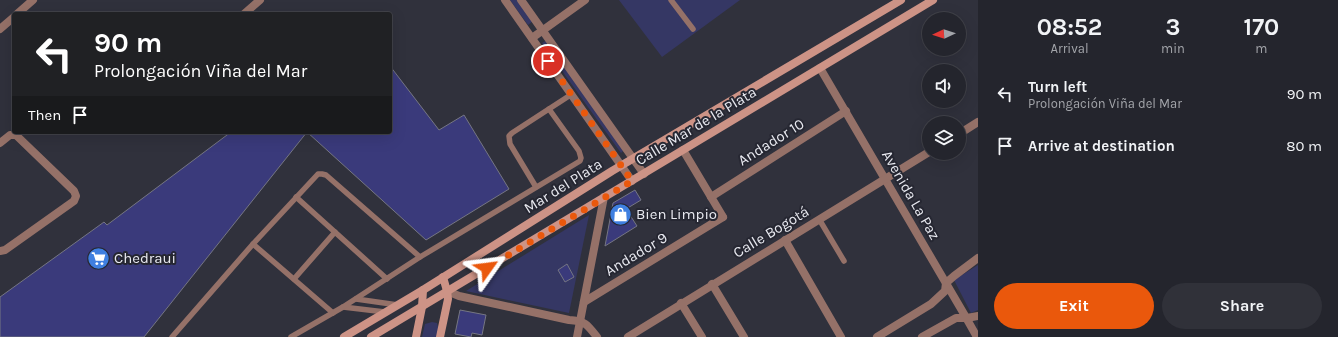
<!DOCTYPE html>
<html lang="en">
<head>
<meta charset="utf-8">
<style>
  body { margin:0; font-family:Karla,sans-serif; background:#303139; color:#f1f3f6; height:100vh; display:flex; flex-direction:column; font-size:15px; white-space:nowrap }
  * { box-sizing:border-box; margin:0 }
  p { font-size:13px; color:#a3a5aa }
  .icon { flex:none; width:22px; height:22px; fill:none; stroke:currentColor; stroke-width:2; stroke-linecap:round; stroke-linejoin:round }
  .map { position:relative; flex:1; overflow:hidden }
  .details { display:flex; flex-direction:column; background:#24252d; width:360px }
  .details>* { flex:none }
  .guide { position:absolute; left:12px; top:12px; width:380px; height:122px; border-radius:4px; box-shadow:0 4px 16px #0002,0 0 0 1px #414249; background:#202124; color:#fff; overflow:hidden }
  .needle { width:26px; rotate:266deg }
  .tools { position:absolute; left:922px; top:12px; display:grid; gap:8px }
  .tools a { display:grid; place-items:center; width:44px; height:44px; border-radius:50%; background:#24252d; box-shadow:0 4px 16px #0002,0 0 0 1px #414249; font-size:20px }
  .pin { position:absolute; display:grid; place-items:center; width:34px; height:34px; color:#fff; margin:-17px; border:2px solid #fff; border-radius:50%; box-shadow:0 1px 4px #0007 }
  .me { position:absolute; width:44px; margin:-22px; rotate:59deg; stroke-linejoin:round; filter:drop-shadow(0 0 3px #0008) }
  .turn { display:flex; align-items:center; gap:14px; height:84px; padding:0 16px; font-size:18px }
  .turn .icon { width:52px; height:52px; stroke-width:2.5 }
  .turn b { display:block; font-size:28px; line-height:34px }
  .then { display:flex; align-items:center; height:38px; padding:0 16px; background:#0003; gap:8px; font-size:15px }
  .eta { display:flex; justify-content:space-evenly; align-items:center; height:68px; text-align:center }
  .eta b { font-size:24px; font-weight:700; line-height:28px }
  .primary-button { display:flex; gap:8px; margin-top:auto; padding:8px 16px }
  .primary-button a { flex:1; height:46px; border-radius:24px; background:#ea580c; color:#fff; font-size:16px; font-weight:700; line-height:46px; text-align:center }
  .primary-button a+a { background:#303139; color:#f1f3f6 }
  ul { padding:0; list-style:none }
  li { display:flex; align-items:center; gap:12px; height:52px; padding:0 16px }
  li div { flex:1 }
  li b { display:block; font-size:15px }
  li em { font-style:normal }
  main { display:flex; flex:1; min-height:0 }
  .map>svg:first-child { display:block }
</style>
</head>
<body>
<main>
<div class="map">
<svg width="978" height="337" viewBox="0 0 978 337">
  <rect width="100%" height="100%" fill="#30313c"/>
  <g fill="#353764">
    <polygon points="510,0 518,0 533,21 528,25"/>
    <polygon points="619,0 740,0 662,57"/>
    <polygon points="547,40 625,149 621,153 542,43"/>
    <polygon points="589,215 569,313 466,291"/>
    <polygon points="978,265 978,310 971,313 954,280"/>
    <polygon points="432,322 437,323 439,331 437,337 422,337 425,324"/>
  </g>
  <g fill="#3a3a7b" stroke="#757683">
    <polygon points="390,66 439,130 464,115 509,189 426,240 307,132 390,132"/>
    <polygon points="231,132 307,132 144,337 0,337 0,297 104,222 107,225"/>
    <polygon points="635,190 641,200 626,209 637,226 605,246 613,203"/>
    <polygon points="567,264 574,277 565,282 558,270"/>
    <polygon points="460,310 486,315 482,335 472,333 471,337 455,334"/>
  </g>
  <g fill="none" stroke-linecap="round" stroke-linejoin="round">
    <g stroke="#957168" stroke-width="5.5">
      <polyline points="671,0 693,29"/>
      <polyline points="536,187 510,144 509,136 512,133 572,94"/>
      <polyline points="296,197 387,279"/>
      <polyline points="819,219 844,261"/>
      <polyline points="253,244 333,313"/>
      <polyline points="294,279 335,232"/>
      <polyline points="356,299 398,305"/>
      <polyline points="343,307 385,312"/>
      <polyline points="172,337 253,244 318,174 322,174 326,175 420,257"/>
      <polyline points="291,337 343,307 420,257 580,161 581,158 579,151 549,109"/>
    </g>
    <g stroke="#957168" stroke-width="8">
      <polyline points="785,240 841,337"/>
      <polyline points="712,284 744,337"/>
      <polyline points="584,302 723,217"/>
      <polyline points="681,303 702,337"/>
    </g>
    <g stroke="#957168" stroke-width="8">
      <polyline points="244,14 260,0"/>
      <polyline points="532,38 585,0"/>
      <polyline points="820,68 964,314 977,337"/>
      <polyline points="959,134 978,122"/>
      <polyline points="0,143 10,135 16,135 18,137 74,191 76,196 74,201 5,250 0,251"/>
      <polyline points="683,150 723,217"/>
      <polyline points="711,197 846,111"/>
      <path d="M447,291L459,296L569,320C585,321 587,324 597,337"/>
      <polyline points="577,337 604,197"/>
      <polyline points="628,337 929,152"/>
      <polyline points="877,337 931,304 945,291 946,283 954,276 978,258"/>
      <polyline points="922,337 956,318 967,318 978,316"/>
    </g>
    <g stroke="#957168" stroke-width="8">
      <polyline points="505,0 632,181"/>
      <polyline points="521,0 644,174"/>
      <polyline points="17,14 33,0"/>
      <polyline points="0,29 14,17"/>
    </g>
    <g stroke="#cd9386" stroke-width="8">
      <polyline points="344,337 423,290 612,171 901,0"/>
      <polyline points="371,337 933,0"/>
      <polyline points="416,337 422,307 423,290"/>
      <polyline points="440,337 448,299 447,291 443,277"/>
    </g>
  </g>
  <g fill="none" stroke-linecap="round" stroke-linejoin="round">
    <polyline stroke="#ea580c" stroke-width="7" stroke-dasharray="0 12.6" points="487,268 632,181 548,61"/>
  </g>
  <defs>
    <symbol id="shop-disc" viewBox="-11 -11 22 22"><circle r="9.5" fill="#3f7fe0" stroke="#262732"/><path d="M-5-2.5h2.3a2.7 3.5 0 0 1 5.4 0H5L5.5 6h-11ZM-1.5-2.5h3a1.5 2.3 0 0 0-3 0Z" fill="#fff"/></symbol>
    <symbol id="supermarket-disc" viewBox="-11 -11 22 22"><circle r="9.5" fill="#3f7fe0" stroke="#262732"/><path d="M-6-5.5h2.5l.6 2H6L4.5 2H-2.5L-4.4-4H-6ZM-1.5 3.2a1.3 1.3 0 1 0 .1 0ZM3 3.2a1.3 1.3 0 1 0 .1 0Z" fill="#fff"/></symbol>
  </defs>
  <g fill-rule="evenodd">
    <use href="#shop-disc" x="608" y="202" width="25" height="25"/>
    <use href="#supermarket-disc" x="86" y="246" width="25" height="25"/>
  </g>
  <g text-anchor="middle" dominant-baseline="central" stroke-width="4" stroke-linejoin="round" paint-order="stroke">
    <g font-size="15" fill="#e9eaf1" stroke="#262732">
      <text transform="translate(696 126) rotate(-31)">Calle Mar de la Plata</text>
      <text transform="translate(771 142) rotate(-32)">Andador 10</text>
      <text transform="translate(563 186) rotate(-32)">Mar del Plata</text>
      <text transform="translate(911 195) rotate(60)">Avenida La Paz</text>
      <text transform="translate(771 232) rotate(-31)">Calle Bogotá</text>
      <text transform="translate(636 254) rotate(-31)">Andador 9</text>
    </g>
    <g font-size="15" fill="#e9eaf1" stroke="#262732" text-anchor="start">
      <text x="636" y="214">Bien Limpio</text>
      <text x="114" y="258">Chedraui</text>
    </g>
  </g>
</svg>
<div class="tools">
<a><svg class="needle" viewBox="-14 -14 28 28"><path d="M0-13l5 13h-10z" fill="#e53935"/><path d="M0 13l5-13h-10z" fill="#a3a5aa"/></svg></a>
<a><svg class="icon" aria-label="sound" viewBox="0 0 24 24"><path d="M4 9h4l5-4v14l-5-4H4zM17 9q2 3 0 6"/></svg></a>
<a><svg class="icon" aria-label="layers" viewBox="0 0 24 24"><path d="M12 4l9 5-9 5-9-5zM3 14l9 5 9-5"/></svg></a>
</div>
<div class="pin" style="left:548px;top:61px;background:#d93025"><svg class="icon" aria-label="arrive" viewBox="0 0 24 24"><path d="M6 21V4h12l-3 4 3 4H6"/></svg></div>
<svg class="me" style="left:487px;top:268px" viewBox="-20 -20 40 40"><path d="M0-17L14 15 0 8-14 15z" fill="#ea580c" stroke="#fff" stroke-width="4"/></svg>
<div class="guide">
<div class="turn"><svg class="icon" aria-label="left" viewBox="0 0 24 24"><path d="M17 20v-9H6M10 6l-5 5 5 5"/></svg><div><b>90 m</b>Prolongación Viña del Mar</div></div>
<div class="then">Then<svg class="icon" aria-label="arrive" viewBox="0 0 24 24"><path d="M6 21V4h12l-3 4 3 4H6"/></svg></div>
</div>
</div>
<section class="details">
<div class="eta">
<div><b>08:52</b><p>Arrival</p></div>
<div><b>3</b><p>min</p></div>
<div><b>170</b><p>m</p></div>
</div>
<ul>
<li><svg class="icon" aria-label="left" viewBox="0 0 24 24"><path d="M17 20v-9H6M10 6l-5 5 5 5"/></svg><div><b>Turn left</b><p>Prolongación Viña del Mar</p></div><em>90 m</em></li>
<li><svg class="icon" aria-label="arrive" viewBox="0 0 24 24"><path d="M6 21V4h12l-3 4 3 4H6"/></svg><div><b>Arrive at destination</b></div><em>80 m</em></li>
</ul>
<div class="primary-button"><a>Exit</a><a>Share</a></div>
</section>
</main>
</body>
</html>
